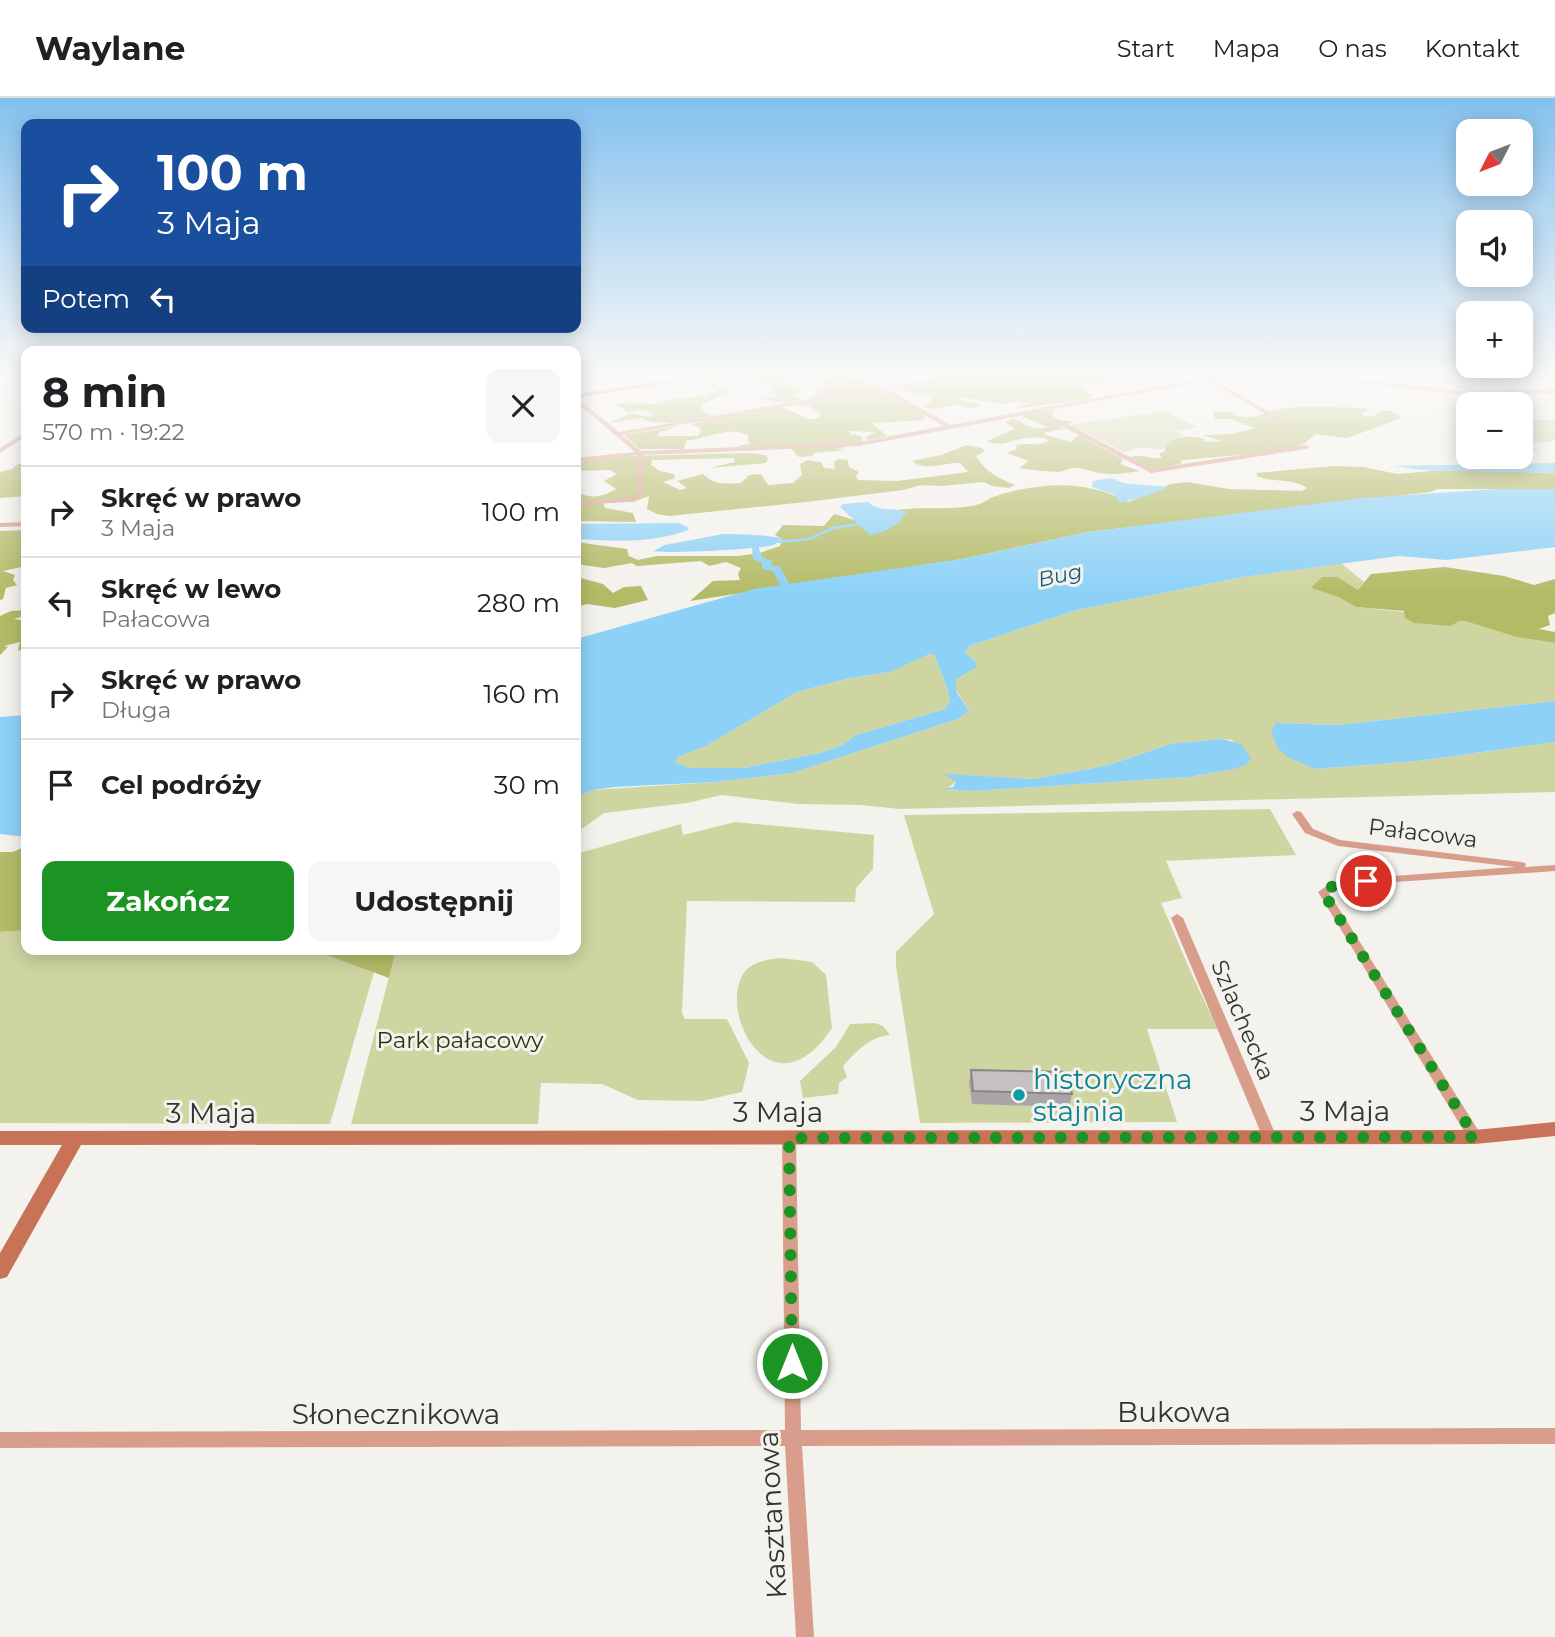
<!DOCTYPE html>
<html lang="pl">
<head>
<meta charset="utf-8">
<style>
  body { margin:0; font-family:Montserrat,sans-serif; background:#f6f6f6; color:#202124; height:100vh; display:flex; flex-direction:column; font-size:26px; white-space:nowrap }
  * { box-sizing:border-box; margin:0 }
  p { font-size:23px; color:#757577 }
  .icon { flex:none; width:38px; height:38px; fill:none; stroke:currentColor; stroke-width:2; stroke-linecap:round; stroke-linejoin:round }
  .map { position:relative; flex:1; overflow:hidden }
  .details { position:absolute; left:21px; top:248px; width:560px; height:609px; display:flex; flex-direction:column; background:#fff; border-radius:14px; box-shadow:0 4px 18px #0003 }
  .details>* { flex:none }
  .hud { position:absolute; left:21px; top:21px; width:560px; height:214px; border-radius:14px; box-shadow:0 4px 18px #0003; background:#1a4fa0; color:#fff; overflow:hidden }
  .needle { width:46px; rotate:228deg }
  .tools { position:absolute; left:1456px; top:21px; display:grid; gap:14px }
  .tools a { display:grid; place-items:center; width:77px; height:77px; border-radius:14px; background:#fff; box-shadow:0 4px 18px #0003; font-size:35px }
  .pin { position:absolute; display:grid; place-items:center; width:60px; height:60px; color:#fff; margin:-30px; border:4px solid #fff; border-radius:50%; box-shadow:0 2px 7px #0007 }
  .me { position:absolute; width:77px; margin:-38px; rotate:0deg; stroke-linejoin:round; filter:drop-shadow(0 0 5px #0008) }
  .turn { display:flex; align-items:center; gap:24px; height:147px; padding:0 21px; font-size:32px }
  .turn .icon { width:91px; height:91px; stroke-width:2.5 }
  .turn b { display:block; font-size:49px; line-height:60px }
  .then { display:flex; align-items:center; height:66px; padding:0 21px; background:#0003; gap:14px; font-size:26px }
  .round { display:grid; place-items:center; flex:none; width:74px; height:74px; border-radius:14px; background:#f6f6f6 }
  .overview { display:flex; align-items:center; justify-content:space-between; height:119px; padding:0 21px }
  h1 { font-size:42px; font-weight:700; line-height:52px }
  .button { display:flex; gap:14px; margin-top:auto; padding:14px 21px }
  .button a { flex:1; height:80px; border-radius:14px; background:#1c9423; color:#fff; font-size:28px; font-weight:700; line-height:80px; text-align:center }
  .button a+a { background:#f6f6f6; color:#202124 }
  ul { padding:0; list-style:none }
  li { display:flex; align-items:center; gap:21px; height:91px; padding:0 21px; border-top:2px solid #e0e0e0 }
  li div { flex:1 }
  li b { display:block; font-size:26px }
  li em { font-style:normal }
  header { display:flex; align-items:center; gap:42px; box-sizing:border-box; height:98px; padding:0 35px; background:#fff; border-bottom:2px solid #e0e0e0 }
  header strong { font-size:33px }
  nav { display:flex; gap:38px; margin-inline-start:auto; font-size:24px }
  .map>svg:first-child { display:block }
</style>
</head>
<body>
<header>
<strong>Waylane</strong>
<nav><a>Start</a><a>Mapa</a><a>O nas</a><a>Kontakt</a></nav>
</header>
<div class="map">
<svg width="1555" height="1539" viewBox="0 0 1555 1539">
  <rect width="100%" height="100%" fill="#f4f2ed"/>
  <g fill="#cfd5a1" fill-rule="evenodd">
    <polygon points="1165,313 1197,329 1176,333 1184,339 1179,339 1162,351 1138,350 1124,354 1070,327"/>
    <polygon points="1521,322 1555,322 1555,342 1542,345 1522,343 1522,346 1539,352 1521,353"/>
    <path d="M1341,465L1364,484L1358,492L1338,479L1311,490L1338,499L1356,509L1404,514L1451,528L1458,523H1465L1516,539L1555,545V603L1338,627L1277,625L1315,671L1417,663L1555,644V694L900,711L861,707L798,706L722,697L687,705L604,715L576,735V699L593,692L715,684L792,675L958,621L969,613L953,587L955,582L971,573L976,564L965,555L969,548L1077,512L1243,479ZM1222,641L1233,642L1235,671L1189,679L973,693L946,691L956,684L953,677L1034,681L1109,667L1170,646Z"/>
    <path d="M924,556L935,557C939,574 948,586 950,603L945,611L856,637L842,647L820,655L743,670H689L675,664L678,659L706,648L797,594L846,581L890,574Z"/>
    <path d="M1270,711L1296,757L1166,763L1182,800L1161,805C1180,847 1196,890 1219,931H1147L1177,1024L920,1025L896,868V854L934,816L904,717Z"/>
    <polygon points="735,724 874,737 873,771 856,790 855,804 687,803 682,915 685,921 727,921 749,965 742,994 702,1003 638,1002 602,986 541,985 538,1026 351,1026 396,852 576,852 576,756 681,726 683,737"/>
    <polygon points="26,832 26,852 313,852 374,874 330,1026 0,1025 0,834"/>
    <path d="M782,860L812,864L826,877L832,930C772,1021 714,911 746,872C755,863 770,861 782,860Z"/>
    <path d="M875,925L883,928L890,937C869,939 857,953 843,968L847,979L839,985L838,996L803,1000L800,983L836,949L850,926Z"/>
  </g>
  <g fill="#b4bb67">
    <polygon points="721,279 724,280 717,283 719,287 731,291 730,294 701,307 704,314 712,318 670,325 650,324 642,320 609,325 632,315 649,319 653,317 646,312 626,314 625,311 616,308 620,305 657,306 679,300 705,298 717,292 707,288 712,285 702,282"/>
    <path d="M740,279H784L791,286L801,289L800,292L792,297L802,302C791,305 773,305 763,300L777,298L773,294L776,291L750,279Z"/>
    <path d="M824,279H854L919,313L924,317V322L872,325L887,338L869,342L865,340L875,334L850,333V336L862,338V344L837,351L846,352L813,355V358L799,359L788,348L740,349L737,348L749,346L748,338C734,327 703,341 686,343L684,351H640L624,337L680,328L660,334L657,338H697L701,334L700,330L691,326C710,322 767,307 783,310C798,312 807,329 822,317L809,308L795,307L812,304L808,301L817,296L815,291L826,289L821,284L827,281Z"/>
    <path d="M948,279H1119L1098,283L1115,288C1101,290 1091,282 1077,288L1092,297L1088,301L1015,311L1027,306L1018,303C999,311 978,298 957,301L981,307L974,310L962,309L960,306L934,311L923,309L934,301L905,292L890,291L950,280Z"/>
    <path d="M1365,310L1369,313L1362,314L1363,318H1375L1382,313H1391L1402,320L1347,340L1315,336L1304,346L1285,353L1182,362L1180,366L1153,372L1130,359C1142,355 1150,362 1162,360L1159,356L1165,353V347C1178,338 1190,337 1205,341L1203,344L1221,343L1203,337L1233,336L1254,330L1231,321H1215L1213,313L1238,315L1234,317C1251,323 1260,316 1276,312C1296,307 1342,310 1365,310Z"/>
    <path d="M1049,312H1054L1053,316L1045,320L1076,324L1060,327L1064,331L1044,335L1046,337L1071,344L1078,337L1123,361L1120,366L1140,373C1126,375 1109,378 1095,374C1087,372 1082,370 1074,370C1068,370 1063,374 1058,374C1054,374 1022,371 1019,370L1029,363L1007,355L1017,351L1016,347C1026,344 1038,349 1048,343L1045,340C1039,340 1033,339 1027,340C1012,341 1002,350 987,343L1015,331L1005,324L1013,320C1025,326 1034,333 1048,329L1021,318Z"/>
    <path d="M967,347L982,350L985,353L976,358C985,374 999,380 1015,387L1009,390L992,388L983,384L941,388L921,387L903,392L806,404L669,418L657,416L647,411L649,398L633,404H603L605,410L633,415L636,424L576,423V393C590,402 602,399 616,391L604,383L617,376L610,372L576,373V363L629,358L749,355L766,357L768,361L766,365L709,370L735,364L734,360L652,362L651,367L660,373L674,376L675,380L663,384L680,392L687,390L677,383L703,376C714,387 726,386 741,385L749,377L761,376L768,387L793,385L802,377L800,366L808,362L821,364L824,370L835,371L834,364L838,361L848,362L849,369L859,374L856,378L858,382L897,383L968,374L960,365C944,364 926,374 912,363L941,357Z"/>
    <polygon points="18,366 26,366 26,398 0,400 0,374 12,371"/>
    <path d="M1334,368L1364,369L1397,376L1443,372L1555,375V391H1437L1430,394L1088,434L962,461L690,503L713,483L740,482L738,476L741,470L726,464L709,468L701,463L637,468L632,465L604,470L576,466V444L627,451L629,458L638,462L657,458H738L760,455L780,448L782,441L775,437L783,427L824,428L834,416C852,420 895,441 905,414L898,412C922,408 959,413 979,406C984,405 988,401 993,399C1039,384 1085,381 1128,404L1171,386L1187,384L1229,391L1302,393L1307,390C1293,380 1273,385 1257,378V375Z"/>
    <polygon points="26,432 26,468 3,473 15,477 13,482 17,487 6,490 3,501 0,502 0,433"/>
    <polygon points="1445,469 1504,478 1534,487 1555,481 1555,515 1548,518 1550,527 1539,531 1555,534 1555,545 1516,539 1465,523 1459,523 1451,528 1414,525 1405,520 1404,513 1356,509 1338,499 1311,490 1322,479 1338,479 1358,492 1371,476"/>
    <polygon points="581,480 603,486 613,495 624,489 641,488 648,502 615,510 587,506 576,509 576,482"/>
    <polygon points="26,512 26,517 14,521 26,523 26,553 18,552 20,544 4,548 8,549 0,557 0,518 11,513"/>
    <polygon points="26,748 26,832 0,834 0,754 13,754"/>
    <polygon points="313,852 396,852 389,880"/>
  </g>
  <g fill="#8dd1f7" fill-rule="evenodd">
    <polygon points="1555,365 1555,375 1420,372 1394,368"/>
    <path d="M1110,380L1124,385L1168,389C1160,394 1127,404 1119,404L1115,397L1092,389L1093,383Z"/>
    <path d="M1495,391H1555V449L1446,462L1399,458L1243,479L1077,512L969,548L965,555L976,564L977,569L955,582L957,595L969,613L958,621L792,675L715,684L615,689L593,692L576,699V541L754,491L962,461L1088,434L1363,400ZM929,556L935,557C939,574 948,586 950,603L945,611L856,637L842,647L820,655L743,670H689L675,664L678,659L706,648L797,594L846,581L890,574Z"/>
    <path d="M868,404C883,416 890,408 906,414C900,428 883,435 870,437L840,409L843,406Z"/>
    <path d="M679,425L689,430L688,432C651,446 615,443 576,441V426Z"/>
    <path d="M723,436C734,436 775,437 782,441C781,442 775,447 773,447C763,451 662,456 653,453L665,447Z"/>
    <polygon points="1555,603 1555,644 1417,663 1315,671 1289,660 1277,650 1271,632 1277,625 1338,627"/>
    <polygon points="26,617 26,739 0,736 0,619"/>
    <polygon points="1222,641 1241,646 1251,660 1247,666 1235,671 1189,679 973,693 944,691 953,689 956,684 944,676 1034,681 1109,667 1170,646"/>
  </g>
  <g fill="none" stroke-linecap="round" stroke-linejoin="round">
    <polyline stroke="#8dd1f7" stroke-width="2.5" points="779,444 809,441 833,430 860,426"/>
    <polygon fill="#8dd1f7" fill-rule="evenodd" points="752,448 758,448 762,459 772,463 771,467 780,469 789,485 788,487 780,487 773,473 762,471 762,465 753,461"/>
    <g fill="#d99e8b" fill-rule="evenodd">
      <path d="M858,279H864L883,289L943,279H952L950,281L887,291L951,327L1208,279H1334L1466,293L1555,291V295L1466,297L1324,281L1215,283L1292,327V329L1290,330L1208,283L1043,313L1152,371L1306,347L1309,349L1306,351L1151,375L1037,315L859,348L643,357V397L629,404L576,407V403L628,400L638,395L637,357L576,364V360L635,354L576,304V299L619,334L876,290ZM881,292L944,328L859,344L641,353L622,337Z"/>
      <polygon points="1432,279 1439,279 1470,291 1465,292"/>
      <polygon points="26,334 26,338 0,355 0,350"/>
      <polygon points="26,424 26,428 0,429 0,425"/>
      <polygon points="1297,713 1301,714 1313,731 1340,742 1521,764 1525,765 1526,767 1525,769 1555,767 1555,773 1366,786 1338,790 1329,795 1480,1035 1482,1039 1480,1043 1475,1044 1470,1043 1318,794 1331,785 1366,780 1515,769 1338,748 1305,735 1292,716"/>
      <polygon points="1177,816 1183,820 1277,1040 1275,1044 1270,1045 1265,1044 1263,1040 1171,820"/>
      <polygon points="789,1035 794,1036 796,1040 801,1332 1555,1330 1555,1346 802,1348 814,1539 796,1539 785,1348 0,1350 0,1334 785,1332 782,1040 784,1036"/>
    </g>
    <g fill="#c87358" fill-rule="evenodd">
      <polygon points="690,279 705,279 576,300 576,296"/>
      <polygon points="1555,1024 1555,1038 1475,1046 81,1047 7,1179 0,1181 0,1155 62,1047 0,1047 0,1033 1475,1032"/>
    </g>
  </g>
  <polygon fill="#a9a5a8" points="971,972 1072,996 1069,1009 972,1006 969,985"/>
  <polygon fill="#c5c0c3" stroke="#8a8688" stroke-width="2" points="971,972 1068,974 1072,996 973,993"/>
  <linearGradient id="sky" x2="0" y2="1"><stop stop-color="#83c0ee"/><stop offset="0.56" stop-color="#faf9f7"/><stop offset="1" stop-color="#faf9f7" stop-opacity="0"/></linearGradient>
  <rect width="1555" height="494" fill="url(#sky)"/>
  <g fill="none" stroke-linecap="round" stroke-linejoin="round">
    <polyline stroke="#1c9423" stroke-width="12" stroke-dasharray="0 21.6" points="792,1265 789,1040 1475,1039 1323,794 1335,787 1366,783"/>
  </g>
  <circle fill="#0f9aa8" stroke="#f4f2ed" stroke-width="2.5" cx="1019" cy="997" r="7"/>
  <g text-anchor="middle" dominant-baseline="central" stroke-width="6" stroke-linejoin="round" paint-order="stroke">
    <g font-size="21" font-style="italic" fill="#195c7c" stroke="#f4f2ed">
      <text transform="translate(1060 477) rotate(-12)">Bug</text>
    </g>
    <g font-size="23" fill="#343331" stroke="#f4f2ed">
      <text transform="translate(1423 735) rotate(7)">Pałacowa</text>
      <text transform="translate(1243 922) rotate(67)">Szlachecka</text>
    </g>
    <g font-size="23" fill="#2f320d" stroke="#f4f2ed">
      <text x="460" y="942">Park pałacowy</text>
    </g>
    <g font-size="28" fill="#0d838f" stroke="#f4f2ed" text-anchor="start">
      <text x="1033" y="981">historyczna<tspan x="1033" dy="32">stajnia</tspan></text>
    </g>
    <g font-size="28" fill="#343331" stroke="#f4f2ed">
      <text x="1345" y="1013">3 Maja</text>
      <text x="778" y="1014">3 Maja</text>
      <text x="211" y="1015">3 Maja</text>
      <text x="1174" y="1314">Bukowa</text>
      <text x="396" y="1316">Słonecznikowa</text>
      <text transform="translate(772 1417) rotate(-93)">Kasztanowa</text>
    </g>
  </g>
</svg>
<div class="tools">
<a><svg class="needle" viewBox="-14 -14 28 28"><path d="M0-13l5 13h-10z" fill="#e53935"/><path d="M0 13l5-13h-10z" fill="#757577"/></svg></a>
<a><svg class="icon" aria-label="sound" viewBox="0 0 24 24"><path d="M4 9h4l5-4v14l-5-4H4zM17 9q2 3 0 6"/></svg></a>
<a>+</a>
<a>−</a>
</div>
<div class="pin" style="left:1366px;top:783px;background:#d93025"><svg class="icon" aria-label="arrive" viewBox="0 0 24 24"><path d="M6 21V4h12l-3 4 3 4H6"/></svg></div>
<svg class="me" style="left:792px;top:1265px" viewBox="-20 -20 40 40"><circle r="17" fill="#1c9423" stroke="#fff" stroke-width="3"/><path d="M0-11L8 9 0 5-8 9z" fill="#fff"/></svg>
<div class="hud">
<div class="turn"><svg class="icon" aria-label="right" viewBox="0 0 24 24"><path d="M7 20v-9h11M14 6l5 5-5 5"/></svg><div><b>100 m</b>3 Maja</div></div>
<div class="then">Potem<svg class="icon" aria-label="left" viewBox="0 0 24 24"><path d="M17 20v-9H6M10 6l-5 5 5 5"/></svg></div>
</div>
<section class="details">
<div class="overview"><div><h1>8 min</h1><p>570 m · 19:22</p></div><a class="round"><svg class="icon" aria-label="close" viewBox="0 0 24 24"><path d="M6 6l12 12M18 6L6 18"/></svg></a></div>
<ul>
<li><svg class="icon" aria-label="right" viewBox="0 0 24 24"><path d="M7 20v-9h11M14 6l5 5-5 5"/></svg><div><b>Skręć w prawo</b><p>3 Maja</p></div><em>100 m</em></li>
<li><svg class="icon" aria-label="left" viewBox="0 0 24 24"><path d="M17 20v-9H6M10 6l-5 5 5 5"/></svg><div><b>Skręć w lewo</b><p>Pałacowa</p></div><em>280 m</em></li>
<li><svg class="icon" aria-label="right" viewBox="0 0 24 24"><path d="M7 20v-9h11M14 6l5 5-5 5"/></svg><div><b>Skręć w prawo</b><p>Długa</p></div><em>160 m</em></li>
<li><svg class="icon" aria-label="arrive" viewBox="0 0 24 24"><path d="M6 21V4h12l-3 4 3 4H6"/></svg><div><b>Cel podróży</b></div><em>30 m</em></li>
</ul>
<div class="button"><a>Zakończ</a><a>Udostępnij</a></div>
</section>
</div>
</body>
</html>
